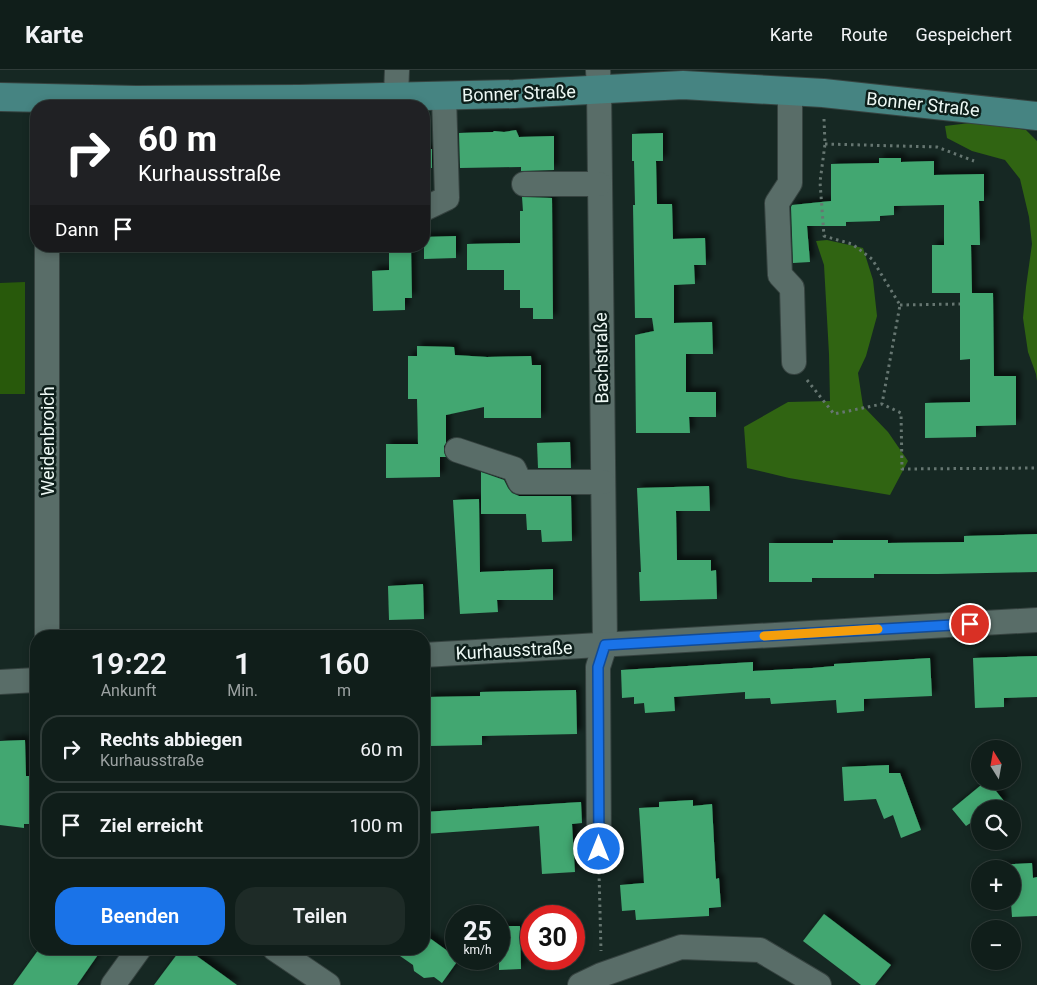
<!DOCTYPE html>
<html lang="de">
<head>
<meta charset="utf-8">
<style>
  body { margin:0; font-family:Roboto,sans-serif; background:#1e2b27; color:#f1f3f6; height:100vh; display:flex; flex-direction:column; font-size:19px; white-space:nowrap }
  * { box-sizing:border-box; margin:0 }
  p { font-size:16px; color:#9ca2a2 }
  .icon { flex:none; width:28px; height:28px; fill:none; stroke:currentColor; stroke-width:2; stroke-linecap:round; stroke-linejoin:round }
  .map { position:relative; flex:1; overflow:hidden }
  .side { position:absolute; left:30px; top:560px; width:400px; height:325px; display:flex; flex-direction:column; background:#101e1a; border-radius:20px; box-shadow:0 2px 8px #0003,0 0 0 1px #303c39 }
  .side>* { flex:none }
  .banner { position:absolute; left:30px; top:30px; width:400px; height:152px; border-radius:20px; box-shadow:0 2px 8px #0003,0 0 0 1px #303c39; background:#202124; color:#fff; overflow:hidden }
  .needle { width:32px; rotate:349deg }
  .tools { position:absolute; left:971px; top:670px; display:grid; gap:10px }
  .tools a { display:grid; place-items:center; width:50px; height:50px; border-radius:50%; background:#101e1a; box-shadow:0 2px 8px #0003,0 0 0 1px #303c39; font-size:25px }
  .speed { position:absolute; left:445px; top:835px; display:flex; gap:10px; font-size:25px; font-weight:700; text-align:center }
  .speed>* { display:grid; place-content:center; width:65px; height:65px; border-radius:50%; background:#101e1a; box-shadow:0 2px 8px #0003,0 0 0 1px #303c39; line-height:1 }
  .speed small { font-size:12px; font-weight:400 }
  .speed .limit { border:8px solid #d22; background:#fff; color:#111 }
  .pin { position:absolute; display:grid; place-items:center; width:42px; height:42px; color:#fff; margin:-21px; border:2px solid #fff; border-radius:50%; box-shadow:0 1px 5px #0007 }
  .me { position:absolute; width:55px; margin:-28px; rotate:0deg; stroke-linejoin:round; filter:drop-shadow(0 0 4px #0008) }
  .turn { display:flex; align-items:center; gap:18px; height:105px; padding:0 25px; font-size:22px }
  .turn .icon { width:65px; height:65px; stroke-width:2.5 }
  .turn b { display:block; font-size:35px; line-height:42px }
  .then { display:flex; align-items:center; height:48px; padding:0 25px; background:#0003; gap:10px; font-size:19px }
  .eta { display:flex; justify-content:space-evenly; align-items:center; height:85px; text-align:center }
  .eta b { font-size:30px; font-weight:600; line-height:35px }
  .cta { display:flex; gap:10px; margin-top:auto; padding:10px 25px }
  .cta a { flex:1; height:58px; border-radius:20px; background:#1a73e8; color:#fff; font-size:20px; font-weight:600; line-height:58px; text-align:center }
  .cta a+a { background:#1e2b27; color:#f1f3f6 }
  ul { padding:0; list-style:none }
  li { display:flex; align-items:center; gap:15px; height:68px; margin:0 10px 8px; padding:0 15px; border:2px solid #303c39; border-radius:20px }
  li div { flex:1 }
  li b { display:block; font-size:19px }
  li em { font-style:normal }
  header { display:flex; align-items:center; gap:30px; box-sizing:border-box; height:70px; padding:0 25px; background:#101e1a; border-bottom:1px solid #303c39 }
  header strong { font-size:24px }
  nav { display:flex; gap:28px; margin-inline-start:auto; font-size:18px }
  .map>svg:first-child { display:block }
</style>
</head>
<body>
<header>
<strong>Karte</strong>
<nav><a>Karte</a><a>Route</a><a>Gespeichert</a></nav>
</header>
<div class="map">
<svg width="1037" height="915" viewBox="0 0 1037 915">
  <defs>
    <filter id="shadow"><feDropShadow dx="4.5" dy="-4.5" stdDeviation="2.5" flood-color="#0009"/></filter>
  </defs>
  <rect width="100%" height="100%" fill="#162823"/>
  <polygon fill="#28590b" points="25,212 25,324 0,324 0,213"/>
  <g fill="#306412">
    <polygon points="978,52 1026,60 1037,71 1037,311 1036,304 1028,282 1023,248 1026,217 1032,174 1029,147 1020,109 1005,90 972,81 947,68 945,56"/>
    <polygon points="827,170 863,178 873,210 877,246 866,286 858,303 863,336 888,362 908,391 890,425 789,408 747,398 744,357 788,332 830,331 829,284 824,195 816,171"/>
  </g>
  <g fill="#42a771" filter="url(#shadow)">
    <polygon points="516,60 519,67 554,66 554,100 521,101 521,97 460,98 459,63 493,62 494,61 504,62"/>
    <polygon points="663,63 663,91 656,91 657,134 672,134 673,169 705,168 706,195 694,195 695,214 674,215 674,253 712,252 713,284 686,284 686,322 716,322 716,347 689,347 690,363 636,363 635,265 654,261 652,248 635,248 633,135 635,135 634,91 632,91 632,64"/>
    <rect x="424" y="79" width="8" height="19"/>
    <polygon points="879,88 901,88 901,92 934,91 934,105 984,104 984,131 979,131 980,175 971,175 972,223 932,223 932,175 944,175 944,135 894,136 894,145 880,146 880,151 846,152 846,156 807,156 810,192 793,193 791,137 792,135 831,131 831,94 879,93"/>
    <polygon points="522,127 552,128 553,249 533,249 533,238 520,238 520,220 504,220 504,200 467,200 467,174 520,173 520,141 523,141"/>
    <polygon points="456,166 456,188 424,189 424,167"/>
    <polygon points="389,176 411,176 412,228 405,228 405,240 373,241 372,201 389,200"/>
    <polygon points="960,223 993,223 994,306 1016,306 1016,355 976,356 976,367 925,368 925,333 970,332 970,289 960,290"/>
    <polygon points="417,276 454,277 455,285 487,287 531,286 532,295 541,295 541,348 484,348 484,337 446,345 446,373 444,376 444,382 446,387 440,387 440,407 386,408 386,374 418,374 417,329 408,329 408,286 417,286"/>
    <polygon points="570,372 571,398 538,398 537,373"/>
    <polygon points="481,402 504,410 508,418 512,423 519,426 571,426 572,471 542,472 541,460 527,460 526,444 481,444"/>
    <polygon points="709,416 710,441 676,441 677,490 711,490 711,501 716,500 717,529 640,531 639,502 641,502 637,418"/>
    <polygon points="479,429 480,502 553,499 553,530 497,530 498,542 460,544 453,430"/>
    <polygon points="1037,464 1037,502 938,504 874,504 874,508 812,508 812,512 769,512 769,473 833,473 833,470 888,470 888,473 964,472 964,466"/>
    <polygon points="423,514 424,549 389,550 388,516"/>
    <polygon points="1037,586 1037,627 1004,628 1004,637 975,638 973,588"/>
    <polygon points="930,588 932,626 864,629 864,641 837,643 836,630 771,634 770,628 745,629 745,622 674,627 675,641 645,643 644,633 634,634 634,627 622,628 621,600 753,592 753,601 812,598 834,596 834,594"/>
    <polygon points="576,620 577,664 482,666 482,675 429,676 428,627 480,626 480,622"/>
    <polygon points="25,670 26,706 36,706 36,754 24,754 24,758 0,755 0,671"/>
    <polygon points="889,695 889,703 900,703 921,760 901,768 893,745 884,749 876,729 844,731 842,697"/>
    <polygon points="986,711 988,711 1004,731 998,736 1001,739 980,739 980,754 978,748 966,756 952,739"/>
    <polygon points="693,730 693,736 712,734 716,809 719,808 721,837 709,838 709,846 636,850 635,840 622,841 620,815 644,813 639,738 659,737 659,732"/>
    <polygon points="581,732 582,753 572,754 575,802 542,804 539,756 424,764 424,742"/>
    <polygon points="1032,793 1033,808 1037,807 1037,846 1012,847 1011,833 1006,833 1006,831 1012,831 1012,799 997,799 996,795"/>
    <polygon points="824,844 891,895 875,915 861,915 803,871"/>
    <polygon points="499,856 520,856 521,899 499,900"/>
    <polygon points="424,864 456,887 456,889 459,889 442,913 434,907 424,908 414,901 413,895 390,879 424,879"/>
    <polygon points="39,879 102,879 77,915 13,915"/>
    <polygon points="181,879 187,879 237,915 154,915"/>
  </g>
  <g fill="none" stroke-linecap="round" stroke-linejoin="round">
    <defs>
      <g id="minor">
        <polyline points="598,0 599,19 605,575 598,597 599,779"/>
        <polyline points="790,21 790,113 777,133 780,205 792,218 794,292"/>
        <polyline points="396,26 397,0"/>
        <polyline points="524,114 599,114"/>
        <polyline points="424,139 447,128 444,26"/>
        <polyline points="47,176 47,566"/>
        <polyline points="457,380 514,399 520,412 603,412"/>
        <polyline points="424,585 1037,550"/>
        <polyline points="0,612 36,610"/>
        <polyline points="275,879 328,915"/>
        <polyline points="113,915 139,879"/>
        <polyline points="580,915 601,905 681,877 760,880 819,915"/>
      </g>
      <polyline id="major" points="0,27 136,30 299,29 514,24 683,15 823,23 1037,46"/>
    </defs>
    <use href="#minor" stroke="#364340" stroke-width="26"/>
    <use href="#major" stroke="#364340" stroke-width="30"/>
    <g stroke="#667671" stroke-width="3" stroke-dasharray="2.5 4" stroke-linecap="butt">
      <polyline points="824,49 825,74 820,112 824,166 852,174 872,189 900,235 882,334"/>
      <polyline points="825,74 937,77 974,91"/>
      <polyline points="900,235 960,234"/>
      <polyline points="807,310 834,344 882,334 901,343 902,399 1037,398"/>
      <polyline points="599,802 601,881"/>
    </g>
    <use href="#minor" stroke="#596d68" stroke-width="24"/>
    <use href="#major" stroke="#468482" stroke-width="28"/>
  </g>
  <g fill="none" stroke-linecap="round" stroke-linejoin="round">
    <defs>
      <polyline id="route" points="599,779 598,597 605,575 970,554"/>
    </defs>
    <use href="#route" stroke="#114b97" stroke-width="12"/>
    <use href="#route" stroke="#1a73e8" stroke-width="9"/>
    <polyline stroke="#f59e0b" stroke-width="9" points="764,566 878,559"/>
  </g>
  <g text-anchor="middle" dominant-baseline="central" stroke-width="5" stroke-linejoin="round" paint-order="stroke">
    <g font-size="18" fill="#edf8f4" stroke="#0d1e1a">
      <text transform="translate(519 23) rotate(-2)">Bonner Straße</text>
      <text transform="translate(923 34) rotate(6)">Bonner Straße</text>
      <text transform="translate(601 288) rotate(-91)">Bachstraße</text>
      <text transform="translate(47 371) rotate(-90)">Weidenbroich</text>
      <text transform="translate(514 580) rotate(-3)">Kurhausstraße</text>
    </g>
  </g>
</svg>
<div class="tools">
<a><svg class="needle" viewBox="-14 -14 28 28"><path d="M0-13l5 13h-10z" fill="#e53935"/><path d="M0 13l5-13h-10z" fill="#9ca2a2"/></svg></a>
<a><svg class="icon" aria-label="search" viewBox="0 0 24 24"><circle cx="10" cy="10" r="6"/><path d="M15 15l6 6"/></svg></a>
<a>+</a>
<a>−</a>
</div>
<div class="speed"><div>25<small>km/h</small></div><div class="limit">30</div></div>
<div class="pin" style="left:970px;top:554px;background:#d93025"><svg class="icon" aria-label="arrive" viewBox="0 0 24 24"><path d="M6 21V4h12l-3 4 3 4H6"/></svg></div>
<svg class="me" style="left:599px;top:779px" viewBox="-20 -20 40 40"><circle r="17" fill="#1a73e8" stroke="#fff" stroke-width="3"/><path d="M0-11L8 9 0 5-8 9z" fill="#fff"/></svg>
<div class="banner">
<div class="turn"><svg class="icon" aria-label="right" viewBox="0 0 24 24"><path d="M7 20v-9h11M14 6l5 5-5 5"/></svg><div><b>60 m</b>Kurhausstraße</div></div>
<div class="then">Dann<svg class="icon" aria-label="arrive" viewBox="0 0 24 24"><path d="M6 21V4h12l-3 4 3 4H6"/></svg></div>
</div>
<section class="side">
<div class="eta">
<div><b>19:22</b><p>Ankunft</p></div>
<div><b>1</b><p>Min.</p></div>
<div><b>160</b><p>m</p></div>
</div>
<ul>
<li><svg class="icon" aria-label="right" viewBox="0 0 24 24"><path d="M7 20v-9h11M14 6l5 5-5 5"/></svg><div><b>Rechts abbiegen</b><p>Kurhausstraße</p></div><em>60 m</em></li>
<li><svg class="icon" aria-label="arrive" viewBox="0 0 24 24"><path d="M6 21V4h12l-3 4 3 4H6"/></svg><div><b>Ziel erreicht</b></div><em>100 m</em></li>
</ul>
<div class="cta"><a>Beenden</a><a>Teilen</a></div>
</section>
</div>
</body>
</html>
